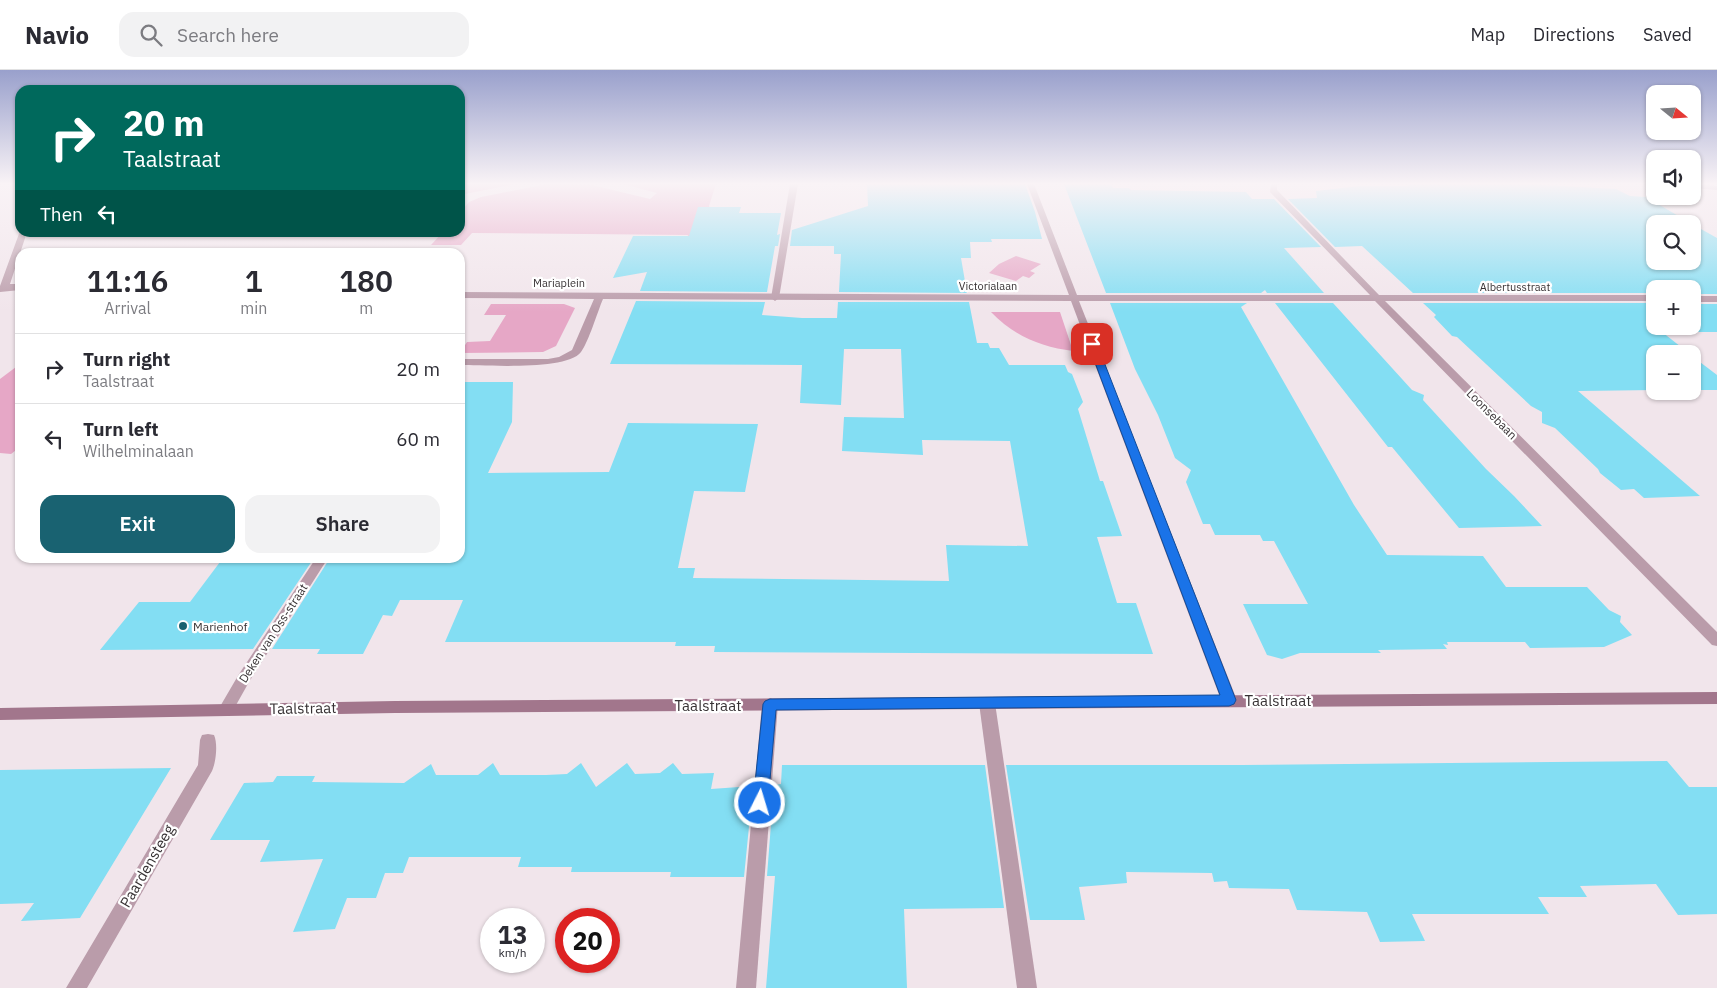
<!DOCTYPE html>
<html lang="en">
<head>
<meta charset="utf-8">
<style>
  body { margin:0; font-family:"IBM Plex Sans",sans-serif; background:#f2f2f3; color:#2b2b33; height:100vh; display:flex; flex-direction:column; font-size:19px; white-space:nowrap }
  * { box-sizing:border-box; margin:0 }
  p { font-size:16px; color:#7c7c81 }
  .icon { flex:none; width:28px; height:28px; fill:none; stroke:currentColor; stroke-width:2; stroke-linecap:round; stroke-linejoin:round }
  .map { position:relative; flex:1; overflow:hidden }
  .drawer { position:absolute; left:15px; top:178px; width:450px; height:315px; display:flex; flex-direction:column; background:#fff; border-radius:15px; box-shadow:0 1px 4px #0004 }
  .drawer>* { flex:none }
  .hud { position:absolute; left:15px; top:15px; width:450px; height:152px; border-radius:15px; box-shadow:0 1px 4px #0004; background:#00695c; color:#fff; overflow:hidden }
  .needle { width:32px; rotate:108deg }
  .tools { position:absolute; left:1646px; top:15px; display:grid; gap:10px }
  .tools a { display:grid; place-items:center; width:55px; height:55px; border-radius:10px; background:#fff; box-shadow:0 1px 4px #0004; font-size:25px }
  .speed { position:absolute; left:480px; top:838px; display:flex; gap:10px; font-size:25px; font-weight:700; text-align:center }
  .speed>* { display:grid; place-content:center; width:65px; height:65px; border-radius:50%; background:#fff; box-shadow:0 1px 4px #0004; line-height:1 }
  .speed small { font-size:12px; font-weight:400 }
  .speed .limit { border:8px solid #d22; background:#fff; color:#111 }
  .pin { position:absolute; display:grid; place-items:center; width:42px; height:42px; color:#fff; margin:-21px; border-radius:10px; box-shadow:0 2px 8px #0006 }
  .me { position:absolute; width:55px; margin:-28px; rotate:5deg; stroke-linejoin:round; filter:drop-shadow(0 0 4px #0008) }
  .turn { display:flex; align-items:center; gap:18px; height:105px; padding:0 25px; font-size:22px }
  .turn .icon { width:65px; height:65px; stroke-width:2.5 }
  .turn b { display:block; font-size:35px; line-height:42px }
  .then { display:flex; align-items:center; height:48px; padding:0 25px; background:#0003; gap:10px; font-size:19px }
  .eta { display:flex; justify-content:space-evenly; align-items:center; height:85px; text-align:center }
  .eta b { font-size:30px; font-weight:600; line-height:35px }
  .action { display:flex; gap:10px; margin-top:auto; padding:10px 25px }
  .action a { flex:1; height:58px; border-radius:15px; background:#196271; color:#fff; font-size:20px; font-weight:600; line-height:58px; text-align:center }
  .action a+a { background:#f2f2f3; color:#2b2b33 }
  ul { padding:0; list-style:none }
  li { display:flex; align-items:center; gap:15px; height:70px; padding:0 25px; border-top:1px solid #e1e1e2 }
  li div { flex:1 }
  li b { display:block; font-size:19px }
  li em { font-style:normal }
  header { display:flex; align-items:center; gap:30px; box-sizing:border-box; height:70px; padding:0 25px; background:#fff; border-bottom:1px solid #e1e1e2 }
  header strong { font-size:24px }
  nav { display:flex; gap:28px; margin-inline-start:auto; font-size:18px }
  .search { width:350px; height:45px; background:#f2f2f3; display:flex; align-items:center; gap:12px; box-sizing:border-box; padding:0 18px; border-radius:15px; color:#7c7c81; font-size:19px }
  .map>svg:first-child { display:block }
</style>
</head>
<body>
<header>
<strong>Navio</strong>
<div class="search"><svg class="icon" aria-label="search" viewBox="0 0 24 24"><circle cx="10" cy="10" r="6"/><path d="M15 15l6 6"/></svg>Search here</div>
<nav><a>Map</a><a>Directions</a><a>Saved</a></nav>
</header>
<div class="map">
<svg width="1717" height="918" viewBox="0 0 1717 918">
  <rect width="100%" height="100%" fill="#f1e5eb"/>
  <g fill="#e6a7c6">
    <polygon points="460,114 515,114 460,125"/>
    <polygon points="547,114 592,115 650,129 657,123 623,114 716,114 709,136 710,138 672,211 688,165 472,163 461,175 431,175 442,163 460,162 460,143 469,132 481,127"/>
    <polygon points="1016,186 1041,194 1030,201 1035,203 1029,208 1023,206 1016,211 989,203 999,194"/>
    <polygon points="491,234 564,234 575,238 556,276 543,282 460,283 467,272 490,271 506,245 484,245"/>
    <path d="M991,242H1060L1073,281C1041,277 1014,266 991,242Z"/>
    <polygon points="20,294 20,377 11,384 0,383 0,309"/>
  </g>
  <g fill="#83def3">
    <polygon points="867,114 1025,114 1035,142 1042,169 991,169 992,172 970,172 971,188 961,188 967,223 839,222 841,184 834,184 834,176 790,176 792,160 868,136"/>
    <polygon points="1064,114 1111,114 1113,118 1129,118 1131,120 1246,122 1252,129 1274,129 1321,177 1284,178 1324,223 1267,223 1265,220 1261,223 1106,223"/>
    <polygon points="1406,114 1527,114 1616,119 1630,126 1646,127 1692,154 1655,154 1655,191 1692,191 1692,154 1717,168 1717,224 1692,224 1692,219 1655,219 1655,223 1413,223 1362,176 1335,177 1288,129 1317,128 1316,121 1359,116 1408,116"/>
    <polygon points="698,137 741,137 739,143 781,143 777,165 780,164 778,176 775,176 767,222 640,221 647,202 613,208 633,166 689,166"/>
    <polygon points="636,231 765,232 762,245 802,248 837,248 838,232 969,232 977,273 988,273 990,278 999,278 1009,295 1065,295 1068,302 1072,304 1083,332 1078,339 1100,411 1103,411 1122,466 1097,467 1117,533 1136,533 1153,584 714,582 715,576 675,576 676,572 445,572 463,530 400,530 392,546 383,545 363,584 317,584 320,579 272,579 330,488 460,488 460,312 513,312 512,352 488,403 609,402 628,353 758,354 745,422 694,421 678,498 695,498 693,508 949,511 946,475 1028,476 1010,371 922,370 923,385 842,381 844,347 904,348 901,279 844,279 841,335 800,333 802,295 610,294"/>
    <polygon points="1110,233 1247,233 1241,237 1354,435 1387,485 1483,486 1506,517 1587,517 1609,540 1621,546 1620,552 1632,565 1604,577 1530,578 1525,572 1447,572 1448,575 1443,574 1447,579 1378,580 1381,583 1300,583 1282,589 1267,585 1243,534 1308,534 1274,471 1263,471 1260,465 1215,465 1210,454 1203,454 1186,412 1191,400 1175,388 1158,345 1135,299"/>
    <polygon points="1275,233 1333,233 1412,320 1424,325 1423,330 1486,399 1514,426 1542,456 1459,458 1392,377 1388,377"/>
    <polygon points="1423,233 1655,233 1655,256 1692,256 1692,234 1717,234 1717,262 1662,262 1690,284 1655,284 1655,320 1578,321 1700,426 1644,428 1634,419 1621,420 1600,403 1598,399 1555,358 1542,353 1542,342 1531,336 1457,267 1452,266 1434,247 1436,245"/>
    <polygon points="1692,286 1717,305 1717,320 1692,320"/>
    <polygon points="223,488 314,488 253,579 100,580 139,532 190,532"/>
    <polygon points="1667,691 1689,717 1717,717 1717,844 1678,845 1656,814 1580,816 1587,827 1538,827 1549,844 1412,844 1425,871 1380,872 1367,842 1297,840 1289,819 1229,818 1227,811 1214,812 1212,803 1126,802 1127,813 1079,817 1085,850 1030,850 1006,695 1242,695"/>
    <polygon points="493,693 500,705 546,705 567,704 581,693 596,717 627,693 635,704 660,703 673,693 682,704 714,703 711,719 753,716 744,807 670,807 671,802 571,802 572,797 518,797 521,787 409,787 403,803 385,803 376,828 347,828 335,859 293,862 323,789 260,792 270,770 210,770 244,713 273,712 277,706 315,706 312,712 404,713 431,694 436,705 478,705"/>
    <polygon points="782,695 985,695 1004,838 904,839 907,918 766,918 775,806 767,806 774,715 781,714"/>
    <polygon points="171,698 80,848 21,851 34,833 0,834 0,700"/>
  </g>
  <g fill="none" stroke-linecap="round" stroke-linejoin="round">
    <g fill="#ba9caa" fill-rule="evenodd">
      <polygon points="790,114 798,114 779,228 775,231 771,228"/>
      <polygon points="987,627 992,629 995,633 1037,918 1017,918 979,633 982,629"/>
      <polygon points="770,628 775,630 778,634 756,918 736,918 762,634 765,630"/>
    </g>
    <g fill="#ba9caa" fill-rule="evenodd">
      <path d="M1027,114H1034L1077,225H1370L1270,122L1271,114H1277V120L1379,225H1655V231H1385L1717,562V576L1712,575L1375,231H1079L1237,630L1234,634L1229,636L1224,634L1221,630L1071,231L603,229C597,243 589,271 581,282C567,301 483,295 460,295V289H548L559,287L572,280L594,229L460,228V222L1069,225Z"/>
      <polygon points="1692,114 1717,116 1717,120 1692,118"/>
      <polygon points="20,161 20,162 27,162 10,214 20,214 20,220 0,222 0,216"/>
      <rect x="1692" y="226" width="25" height="6"/>
      <polygon points="316,488 328,488 249,612 231,644 226,646 221,644 218,640 239,604"/>
      <path d="M208,664L214,665C218,674 216,692 212,701L87,918H66L198,695L200,670L202,665Z"/>
    </g>
    <polygon fill="#a2768c" fill-rule="evenodd" points="1717,622 1717,634 395,643 0,650 0,638 395,631"/>
  </g>
  <linearGradient id="sky" x2="0" y2="1"><stop stop-color="#99a0cc"/><stop offset="0.47" stop-color="#f9f3f6"/><stop offset="1" stop-color="#f9f3f6" stop-opacity="0"/></linearGradient>
  <rect width="1717" height="242" fill="url(#sky)"/>
  <polygon fill="#1a73e8" stroke="#114b97" points="1092,272 1097,274 1236,630 1234,634 1229,636 776,640 768,733 766,737 760,739 755,737 753,733 763,634 765,631 770,629 1220,625 1088,274"/>
  <circle fill="#196271" stroke="#fff" stroke-width="2" cx="183" cy="556" r="5"/>
  <g text-anchor="middle" dominant-baseline="central" stroke-width="4.5" stroke-linejoin="round" paint-order="stroke">
    <g font-size="11" fill="#373234" stroke="#fff">
      <text x="559" y="213">Mariaplein</text>
      <text x="988" y="216">Victorialaan</text>
      <text x="1515" y="217">Albertusstraat</text>
    </g>
    <g font-size="12" fill="#373234" stroke="#fff">
      <text transform="translate(1492 344) rotate(45)">Loonsebaan</text>
      <text transform="translate(273 563) rotate(-57)">Deken van Oss-straat</text>
    </g>
    <g font-size="12" fill="#373234" stroke="#fff" text-anchor="start">
      <text x="193" y="556">Marienhof</text>
    </g>
    <g font-size="15" fill="#373234" stroke="#fff">
      <text x="1278" y="630">Taalstraat</text>
      <text x="708" y="635">Taalstraat</text>
      <text transform="translate(303 638) rotate(-1)">Taalstraat</text>
      <text transform="translate(147 796) rotate(-60)">Paardensteeg</text>
    </g>
  </g>
</svg>
<div class="tools">
<a><svg class="needle" viewBox="-14 -14 28 28"><path d="M0-13l5 13h-10z" fill="#e53935"/><path d="M0 13l5-13h-10z" fill="#7c7c81"/></svg></a>
<a><svg class="icon" aria-label="sound" viewBox="0 0 24 24"><path d="M4 9h4l5-4v14l-5-4H4zM17 9q2 3 0 6"/></svg></a>
<a><svg class="icon" aria-label="search" viewBox="0 0 24 24"><circle cx="10" cy="10" r="6"/><path d="M15 15l6 6"/></svg></a>
<a>+</a>
<a>−</a>
</div>
<div class="speed"><div>13<small>km/h</small></div><div class="limit">20</div></div>
<div class="pin" style="left:1092px;top:274px;background:#d93025"><svg class="icon" aria-label="arrive" viewBox="0 0 24 24"><path d="M6 21V4h12l-3 4 3 4H6"/></svg></div>
<svg class="me" style="left:760px;top:733px" viewBox="-20 -20 40 40"><circle r="17" fill="#1a73e8" stroke="#fff" stroke-width="3"/><path d="M0-11L8 9 0 5-8 9z" fill="#fff"/></svg>
<div class="hud">
<div class="turn"><svg class="icon" aria-label="right" viewBox="0 0 24 24"><path d="M7 20v-9h11M14 6l5 5-5 5"/></svg><div><b>20 m</b>Taalstraat</div></div>
<div class="then">Then<svg class="icon" aria-label="left" viewBox="0 0 24 24"><path d="M17 20v-9H6M10 6l-5 5 5 5"/></svg></div>
</div>
<section class="drawer">
<div class="eta">
<div><b>11:16</b><p>Arrival</p></div>
<div><b>1</b><p>min</p></div>
<div><b>180</b><p>m</p></div>
</div>
<ul>
<li><svg class="icon" aria-label="right" viewBox="0 0 24 24"><path d="M7 20v-9h11M14 6l5 5-5 5"/></svg><div><b>Turn right</b><p>Taalstraat</p></div><em>20 m</em></li>
<li><svg class="icon" aria-label="left" viewBox="0 0 24 24"><path d="M17 20v-9H6M10 6l-5 5 5 5"/></svg><div><b>Turn left</b><p>Wilhelminalaan</p></div><em>60 m</em></li>
</ul>
<div class="action"><a>Exit</a><a>Share</a></div>
</section>
</div>
</body>
</html>
